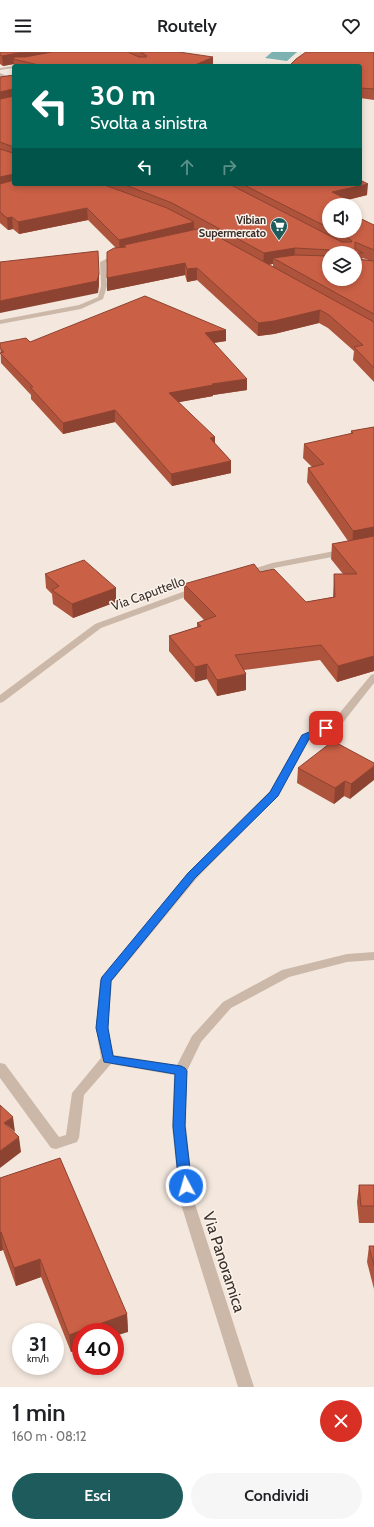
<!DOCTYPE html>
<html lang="it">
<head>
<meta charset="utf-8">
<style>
  body { margin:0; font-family:Cabin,sans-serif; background:#f6f6f6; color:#202124; height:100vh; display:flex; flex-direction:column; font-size:15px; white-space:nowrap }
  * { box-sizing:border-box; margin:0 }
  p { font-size:13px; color:#757577 }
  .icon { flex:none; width:22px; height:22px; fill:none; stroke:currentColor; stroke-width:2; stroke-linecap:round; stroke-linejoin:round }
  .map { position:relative; height:1335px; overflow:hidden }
  .panel { display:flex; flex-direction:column; background:#fff; flex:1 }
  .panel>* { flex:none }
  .top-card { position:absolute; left:12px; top:12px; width:350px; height:122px; border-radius:4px; box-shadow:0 2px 6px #0003; background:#00695c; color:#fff; overflow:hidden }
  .tools { position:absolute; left:322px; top:146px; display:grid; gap:8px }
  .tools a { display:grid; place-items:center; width:40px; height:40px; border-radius:50%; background:#fff; box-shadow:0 2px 6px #0003; font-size:20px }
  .speed { position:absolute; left:12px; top:1271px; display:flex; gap:8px; font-size:20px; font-weight:700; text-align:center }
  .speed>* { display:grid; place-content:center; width:52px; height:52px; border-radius:50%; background:#fff; box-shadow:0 2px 6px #0003; line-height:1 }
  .speed small { font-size:10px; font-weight:400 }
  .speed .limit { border:6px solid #d22; background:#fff; color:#111 }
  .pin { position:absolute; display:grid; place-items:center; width:34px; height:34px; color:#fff; margin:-17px; border-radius:8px; box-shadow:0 2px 6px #0006 }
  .me { position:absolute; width:44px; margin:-22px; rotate:354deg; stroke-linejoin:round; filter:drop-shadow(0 0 3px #0008) }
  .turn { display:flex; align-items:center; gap:14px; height:84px; padding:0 12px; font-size:18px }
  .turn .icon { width:52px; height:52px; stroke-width:2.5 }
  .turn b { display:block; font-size:28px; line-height:34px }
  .lanes { display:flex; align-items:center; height:38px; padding:0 12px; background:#0003; justify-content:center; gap:20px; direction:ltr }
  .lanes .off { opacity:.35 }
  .round { display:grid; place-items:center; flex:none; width:42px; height:42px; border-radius:21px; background:#f6f6f6 }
  .summary { display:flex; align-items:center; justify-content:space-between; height:68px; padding:0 12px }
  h1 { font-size:24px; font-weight:600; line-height:30px }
  .button { display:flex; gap:8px; margin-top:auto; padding:8px 12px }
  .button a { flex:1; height:46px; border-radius:24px; background:#1d5b5d; color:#fff; font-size:16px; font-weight:600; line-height:46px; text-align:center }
  .button a+a { background:#f6f6f6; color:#202124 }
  header { display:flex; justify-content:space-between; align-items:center; height:52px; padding:0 12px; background:#fff; font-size:18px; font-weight:600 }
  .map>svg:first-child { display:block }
</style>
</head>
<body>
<header><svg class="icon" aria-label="menu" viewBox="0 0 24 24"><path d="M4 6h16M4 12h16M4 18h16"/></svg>Routely<svg class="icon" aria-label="heart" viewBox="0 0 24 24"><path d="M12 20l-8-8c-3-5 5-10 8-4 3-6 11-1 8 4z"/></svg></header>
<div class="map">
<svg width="374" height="1335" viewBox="0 0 374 1335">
  <rect width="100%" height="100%" fill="#f4e8de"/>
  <polygon fill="#7cb2b2" points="272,0 297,0 287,9 265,6"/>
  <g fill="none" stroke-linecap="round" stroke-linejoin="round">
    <g fill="#ccb8a9" fill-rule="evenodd">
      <polygon points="14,14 14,16 0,18 0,16 14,14 16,14"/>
      <polygon points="0,21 14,27 14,30 0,24"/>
      <polygon points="116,202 121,203 106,211 107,234 103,247 81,257 0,272 0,268 79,253 98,245 101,234 100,210"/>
      <polygon points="345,497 349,500 348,502 274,516 247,525 243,522 244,520 272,511"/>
      <polygon points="196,535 200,538 199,540 101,576 3,650 0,651 0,643 95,572"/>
      <polygon points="374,622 374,631 341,673 309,688 278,743 196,827 112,929 108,976 114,1003 177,1013 192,984 223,950 282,918 347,902 374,900 374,908 347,910 289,925 231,956 201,990 187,1019 186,1074 194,1149 254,1335 238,1335 180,1149 172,1074 174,1023 111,1012 84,1043 79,1086 77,1090 56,1097 51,1096 0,1026 0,1011 5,1012 59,1085 66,1083 72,1041 101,1006 96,976 100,928 102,925 188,821 270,739 301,684 333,669 371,623"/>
    </g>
  </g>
  <g fill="#ae533c" fill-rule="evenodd">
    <polygon points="0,0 179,0 213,14 14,14 14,17 14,12 3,14 0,12"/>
    <polygon points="374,0 374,48 360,46 360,14"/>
    <path d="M14,23V132H360L367,143L329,153V179H355L374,173V330L353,308L354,299L328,276L319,271L274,282L258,284L197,228L187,230L185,223L107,239V226L116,196L88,168L19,182L13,177L8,178L0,171V25ZM329,201H355L329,227ZM363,206L368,208L362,207ZM273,212V215L269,213Z"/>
    <polygon points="226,278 226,289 214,291 247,338 213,343 213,344 179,350 215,392 231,409 231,421 172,434 115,370 63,382 31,347 31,343 1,311 0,291 30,290"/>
    <polygon points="374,375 374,619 337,630 320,608 244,618 246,622 246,638 217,644 207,627 195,630 169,599 169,584 197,575 197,571 204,568 184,547 184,532 260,520 306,550 333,545 334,522 343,522 331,507 332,492 348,489 307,430 308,416 312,415 303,406 304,392 351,382 351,379"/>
    <polygon points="45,522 116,536 116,550 73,566 53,552 52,542 46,536"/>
    <polygon points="374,711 350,747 344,744 334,752 297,731 298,716"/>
    <polygon points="0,1126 127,1262 128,1280 81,1280 81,1297 71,1300 41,1225 16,1234 3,1198 0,1199"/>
    <polygon points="359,1133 374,1133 374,1171 359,1171 357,1150"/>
    <polygon points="369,1194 374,1194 374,1237 367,1210"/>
  </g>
  <g fill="#8d4331">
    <polygon points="23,0 76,0 13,7 14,12 3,14 2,4"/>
    <polygon points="213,5 213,14 193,14"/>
    <polygon points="13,37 14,48 0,50 0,40"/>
    <polygon points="14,122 14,132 0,137 0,125"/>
    <polygon points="368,132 367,143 346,148 346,153 329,153 328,152 332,140"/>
    <polygon points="87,156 88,168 19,182 18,170"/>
    <polygon points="12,165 13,177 8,178 7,166"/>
    <polygon points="194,170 194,182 124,193 124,199 120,200 119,188"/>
    <polygon points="295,196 294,208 273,206 273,212 263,213 264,201"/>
    <polygon points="185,211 185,223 107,239 107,226"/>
    <polygon points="197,216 197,228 187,230 187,217"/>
    <polygon points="99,222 99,234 98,241 0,261 0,249"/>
    <polygon points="320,258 319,271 274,282 258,284 258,271"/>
    <polygon points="226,278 226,289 205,292 205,281"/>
    <polygon points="247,327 247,338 213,343 213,344 169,352 169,341 212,332"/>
    <polygon points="115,358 115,370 63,382 63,371"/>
    <polygon points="215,385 215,397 210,386"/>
    <polygon points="231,409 231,421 172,434 171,422"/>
    <polygon points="374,475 374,486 352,494 353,479"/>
    <polygon points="116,536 116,550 73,566 72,552"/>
    <polygon points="374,604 374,619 337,630 338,614"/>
    <polygon points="207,612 207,627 195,630 195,615"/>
    <polygon points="246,622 246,638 217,644 217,628"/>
    <polygon points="374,714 374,728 350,747 351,732"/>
    <polygon points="345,729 344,744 334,752 335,736"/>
    <polygon points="13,1065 15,1080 4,1071"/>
    <polygon points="19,1085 21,1100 0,1116 0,1099"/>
    <polygon points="0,1180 1,1180 3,1198 0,1199"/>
    <polygon points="40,1207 41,1225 16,1234 14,1216"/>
    <polygon points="127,1262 128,1280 115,1284 115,1280 81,1280 81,1297 71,1300 69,1283"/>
  </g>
  <g fill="#ca6046" stroke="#8d4331">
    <polygon points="0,0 23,0 2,4 0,3"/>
    <polygon points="52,0 128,0 139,5 146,5 147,4 140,0 179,0 213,5 193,14 43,14 13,7 15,5 25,5"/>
    <polygon points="306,0 374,0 374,37 360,36 360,14 289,14 296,7"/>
    <polygon points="14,23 14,38 13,37 0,40 0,25"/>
    <polygon points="14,44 14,95 0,90 0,47"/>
    <polygon points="0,97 13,101 14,100 14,122 0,125"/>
    <polygon points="14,128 14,132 102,132 167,156 194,170 119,188 87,156 18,170 12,165 7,166 0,160 0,132"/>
    <polygon points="360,128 368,132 332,140 346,147 328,152 330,153 329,153 329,176 242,132 360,132"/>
    <polygon points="123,132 229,132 342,190 352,190 351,188 335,179 355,179 355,164 374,173 374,198 355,190 355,197 363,201 331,201 331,198 295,196 264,201 172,151"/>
    <polygon points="202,176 374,270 374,316 354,295 363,293 329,263 320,258 274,269 258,271 197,216 187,217 185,211 107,226 107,200 114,196 126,195 124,193"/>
    <polygon points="98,199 99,222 97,229 0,249 0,210"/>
    <polygon points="295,203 329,204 329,227 355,227 355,207 374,209 374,262 273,206"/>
    <polygon points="145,244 226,278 205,281 247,327 212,332 213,333 169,341 215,385 210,386 231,409 171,422 115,358 63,371 30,335 33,335 0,301 4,300 0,296 0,291 26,286 30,290"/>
    <polygon points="374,375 374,475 353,479 308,416 324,412 304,392 353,381 351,379"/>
    <polygon points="374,484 374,604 338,614 321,593 235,603 246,622 217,628 207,612 195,615 169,584 201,574 197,571 216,564 184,532 254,512 260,520 274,517 306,550 335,545 334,522 357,522 332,492"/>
    <polygon points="84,508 116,536 72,552 52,538 59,534 45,522"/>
    <polygon points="333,689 374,711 374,714 351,732 345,729 335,736 298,716"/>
    <polygon points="0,1053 13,1065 4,1071 19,1085 0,1099"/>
    <polygon points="60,1106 127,1262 69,1283 40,1207 14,1216 1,1180 0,1180 0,1126"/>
    <polygon points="359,1133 374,1133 374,1154 361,1154"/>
    <polygon points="369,1194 374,1194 374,1214"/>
  </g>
  <polygon fill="#1a73e8" stroke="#114b97" points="326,673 330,674 331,676 330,678 309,687 278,744 195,826 111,929 108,976 113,1004 181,1014 185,1016 187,1019 185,1074 192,1134 190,1137 186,1139 181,1137 179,1134 173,1074 175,1022 104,1010 96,976 101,928 102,925 188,821 270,740 302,683"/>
  <defs>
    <symbol id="supermarket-pin" viewBox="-11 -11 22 30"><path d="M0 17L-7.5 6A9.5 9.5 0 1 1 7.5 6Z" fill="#1d5b5d" stroke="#fbf3eb"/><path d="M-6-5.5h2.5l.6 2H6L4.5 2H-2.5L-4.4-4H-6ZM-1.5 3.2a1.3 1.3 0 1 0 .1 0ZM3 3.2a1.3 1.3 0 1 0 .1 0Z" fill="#fff"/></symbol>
  </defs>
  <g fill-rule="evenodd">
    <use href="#supermarket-pin" x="269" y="164" width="20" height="27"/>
  </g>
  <g text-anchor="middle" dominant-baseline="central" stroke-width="3" stroke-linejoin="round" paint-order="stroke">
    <g font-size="11" font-weight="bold" fill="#392e29" stroke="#fbf3eb" text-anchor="end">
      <text x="266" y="168">Vibian<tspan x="266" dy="13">Supermercato</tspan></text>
    </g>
    <g font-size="13" fill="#392e29" stroke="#fbf3eb">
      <text transform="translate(148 541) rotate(-20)">Via Caputtello</text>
    </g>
    <g font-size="16" fill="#392e29" stroke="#fbf3eb">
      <text transform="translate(224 1210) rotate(72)">Via Panoramica</text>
    </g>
  </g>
</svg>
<div class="tools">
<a><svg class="icon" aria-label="sound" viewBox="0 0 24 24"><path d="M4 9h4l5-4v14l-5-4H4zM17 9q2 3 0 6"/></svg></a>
<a><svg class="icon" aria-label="layers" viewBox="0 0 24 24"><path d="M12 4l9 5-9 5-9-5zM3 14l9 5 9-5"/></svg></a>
</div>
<div class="speed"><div>31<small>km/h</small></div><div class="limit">40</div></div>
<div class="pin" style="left:326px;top:676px;background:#d93025"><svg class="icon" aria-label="arrive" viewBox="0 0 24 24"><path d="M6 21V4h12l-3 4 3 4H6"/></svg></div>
<svg class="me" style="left:186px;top:1134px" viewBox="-20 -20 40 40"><circle r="17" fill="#1a73e8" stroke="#fff" stroke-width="3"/><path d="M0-11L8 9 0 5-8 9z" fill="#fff"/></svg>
<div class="top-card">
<div class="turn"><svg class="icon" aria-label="left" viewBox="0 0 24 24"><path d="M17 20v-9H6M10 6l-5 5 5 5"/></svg><div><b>30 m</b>Svolta a sinistra</div></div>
<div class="lanes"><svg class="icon" aria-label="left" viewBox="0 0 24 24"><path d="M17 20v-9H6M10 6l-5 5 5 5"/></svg><svg class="icon off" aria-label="ahead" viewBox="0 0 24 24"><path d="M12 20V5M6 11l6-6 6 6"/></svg><svg class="icon off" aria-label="right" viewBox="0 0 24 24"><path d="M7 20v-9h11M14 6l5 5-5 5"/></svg></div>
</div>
</div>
<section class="panel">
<div class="summary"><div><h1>1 min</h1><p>160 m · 08:12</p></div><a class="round" style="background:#d93025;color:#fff"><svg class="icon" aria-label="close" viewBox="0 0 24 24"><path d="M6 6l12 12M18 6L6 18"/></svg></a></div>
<div class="button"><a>Esci</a><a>Condividi</a></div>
</section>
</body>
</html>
